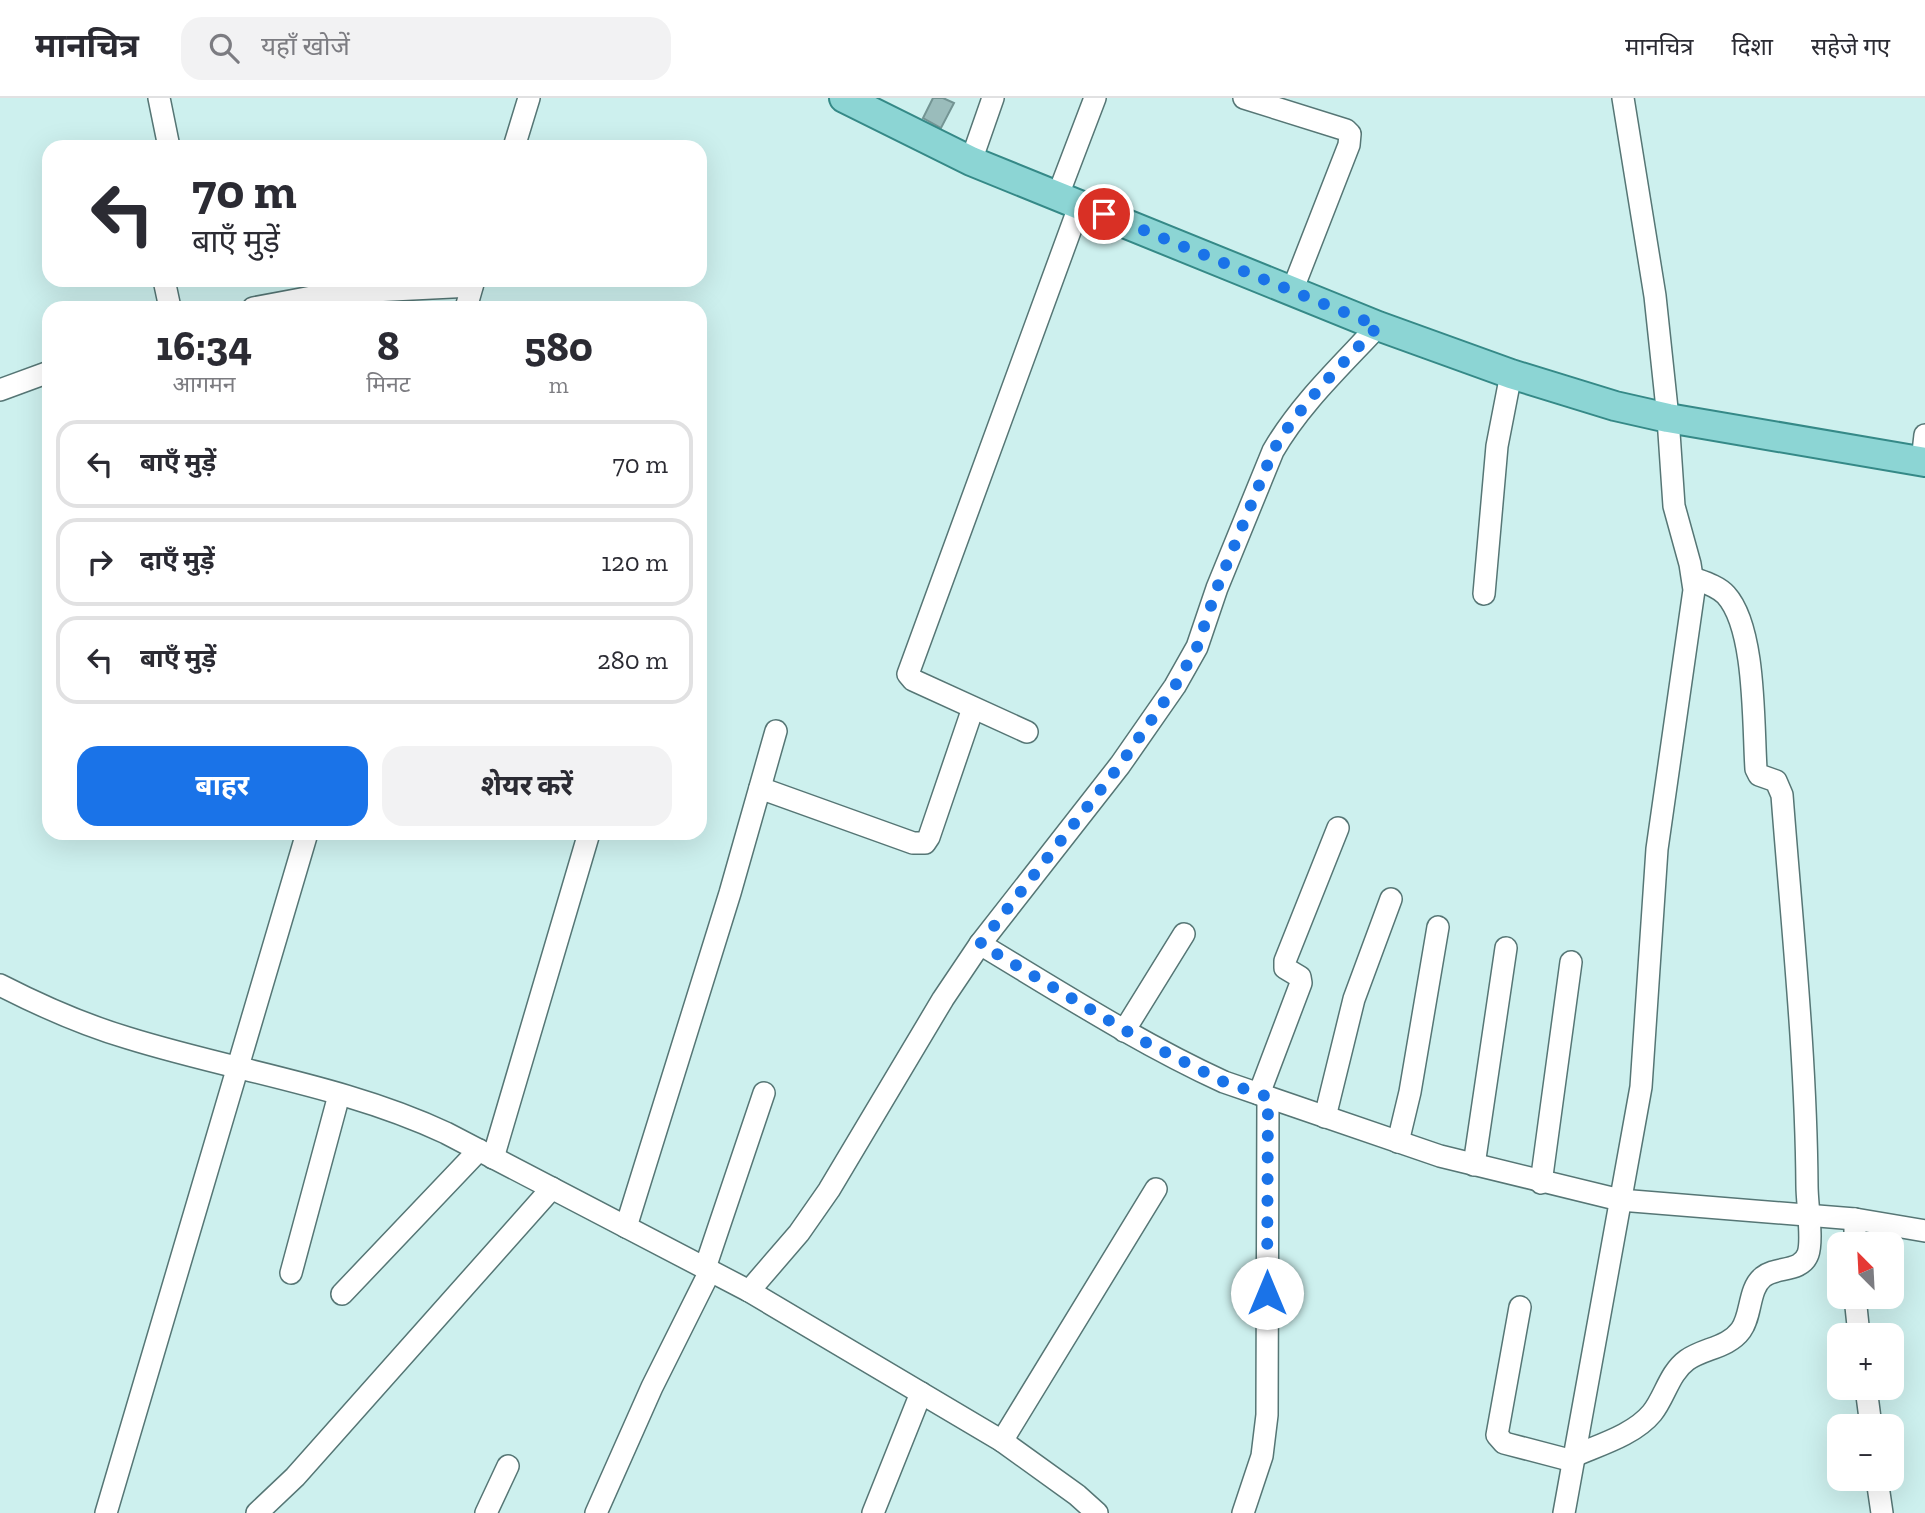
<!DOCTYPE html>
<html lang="hi">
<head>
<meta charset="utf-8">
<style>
  body { margin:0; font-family:"Zilla Slab","Noto Sans Devanagari",serif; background:#f2f2f3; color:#2b2b33; height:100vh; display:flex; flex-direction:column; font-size:26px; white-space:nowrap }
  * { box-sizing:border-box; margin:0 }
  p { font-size:23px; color:#7c7c81 }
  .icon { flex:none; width:38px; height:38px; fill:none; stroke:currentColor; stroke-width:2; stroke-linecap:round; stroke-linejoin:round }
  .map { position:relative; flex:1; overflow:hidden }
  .drawer { position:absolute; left:42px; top:203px; width:665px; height:539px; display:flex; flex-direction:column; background:#fff; border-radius:21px; box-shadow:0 7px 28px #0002 }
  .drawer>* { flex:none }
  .guide { position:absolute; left:42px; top:42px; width:665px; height:147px; border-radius:21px; box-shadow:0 7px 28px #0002; background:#fff; color:#2b2b33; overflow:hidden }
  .needle { width:46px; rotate:336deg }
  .fabs { position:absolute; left:1827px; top:1134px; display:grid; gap:14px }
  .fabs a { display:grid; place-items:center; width:77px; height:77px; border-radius:14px; background:#fff; box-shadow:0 7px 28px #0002; font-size:35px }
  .pin { position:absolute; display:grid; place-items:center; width:60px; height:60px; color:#fff; margin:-30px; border:4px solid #fff; border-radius:50%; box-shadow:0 2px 7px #0007 }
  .me { position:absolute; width:77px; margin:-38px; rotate:0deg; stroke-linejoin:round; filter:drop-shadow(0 0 5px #0008) }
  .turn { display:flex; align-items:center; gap:24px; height:147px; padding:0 35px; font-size:32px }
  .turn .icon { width:91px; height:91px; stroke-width:2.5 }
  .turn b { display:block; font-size:49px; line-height:60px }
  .eta { display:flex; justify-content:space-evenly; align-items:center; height:119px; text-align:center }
  .eta b { font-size:42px; font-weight:700; line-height:49px }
  .primary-button { display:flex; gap:14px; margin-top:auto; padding:14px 35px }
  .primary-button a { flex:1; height:80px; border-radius:21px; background:#1a73e8; color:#fff; font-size:28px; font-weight:700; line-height:80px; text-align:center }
  .primary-button a+a { background:#f2f2f3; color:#2b2b33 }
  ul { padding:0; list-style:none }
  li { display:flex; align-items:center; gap:21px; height:88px; margin:0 14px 10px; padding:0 21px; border:4px solid #e1e1e2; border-radius:21px }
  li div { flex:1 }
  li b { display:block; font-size:26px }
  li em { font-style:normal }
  header { display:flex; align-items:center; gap:42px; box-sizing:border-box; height:98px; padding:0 35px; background:#fff; border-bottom:2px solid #e1e1e2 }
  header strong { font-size:33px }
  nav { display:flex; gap:38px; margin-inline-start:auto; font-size:24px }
  .search { width:490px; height:63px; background:#f2f2f3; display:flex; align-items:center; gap:18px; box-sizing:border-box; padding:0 24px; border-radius:21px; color:#7c7c81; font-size:26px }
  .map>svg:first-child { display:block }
</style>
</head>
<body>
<header>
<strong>मानचित्र</strong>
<div class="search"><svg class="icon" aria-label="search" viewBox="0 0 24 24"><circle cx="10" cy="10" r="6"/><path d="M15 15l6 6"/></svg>यहाँ खोजें</div>
<nav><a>मानचित्र</a><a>दिशा</a><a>सहेजे गए</a></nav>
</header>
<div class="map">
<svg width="1925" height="1415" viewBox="0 0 1925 1415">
  <rect width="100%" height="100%" fill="#cdf0ee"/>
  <polygon fill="#9abcbb" stroke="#739493" stroke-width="2" points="933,0 943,0 954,5 941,30 923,20"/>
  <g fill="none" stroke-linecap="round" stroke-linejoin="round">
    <defs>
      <g id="minor">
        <polyline points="159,0 169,49"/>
        <polyline points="1244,0 1346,32 1350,36 1349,47 1292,193"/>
        <polyline points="514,49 529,0"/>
        <polyline points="971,63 993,0"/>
        <polyline points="1058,97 1095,0"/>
        <polyline points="164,182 170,210"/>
        <polyline points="253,210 333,195 472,188"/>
        <polyline points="466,210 474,182"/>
        <polyline points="0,292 49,274"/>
        <polyline points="1922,363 1925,337"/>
        <polyline points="1484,496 1497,348 1511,276"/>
        <polyline points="1027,634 913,582 908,576 1080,106"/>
        <polyline points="760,690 913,745 925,745 929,739 973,610"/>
        <path d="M980,846C1060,894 1139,945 1224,984L1440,1058L1620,1102L1855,1121L1925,1133"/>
        <path d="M0,887C41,908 84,927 128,940C234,973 346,988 446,1035L749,1193L1002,1343L1077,1397L1097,1415"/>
        <polyline points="1124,933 1184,836"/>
        <polyline points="1259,996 1301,885 1300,879 1285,870 1285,863 1338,730"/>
        <polyline points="1325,1019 1354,901 1391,801"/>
        <polyline points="1398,1044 1410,994 1438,829"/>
        <polyline points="493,1060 589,735"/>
        <polyline points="1474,1067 1506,850"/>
        <polyline points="1541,1085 1571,864"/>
        <polyline points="626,1129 730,795 776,633"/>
        <polyline points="1855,1146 1855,1121"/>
        <polyline points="705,1170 764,995"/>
        <polyline points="291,1175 339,997"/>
        <path d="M749,1193L799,1135L829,1092L943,901L980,846L1120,667L1175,588L1197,549L1217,490L1273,353C1300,306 1341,268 1378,228"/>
        <polyline points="342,1196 479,1052"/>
        <polyline points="1855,1199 1859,1237"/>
        <polyline points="1520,1209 1497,1337 1504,1345 1573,1363"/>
        <polyline points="1866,1290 1871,1328"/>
        <polyline points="1002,1343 1156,1091"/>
        <path d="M1574,1358C1599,1347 1634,1337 1652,1315C1665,1299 1669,1275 1687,1262C1704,1250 1728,1250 1741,1232C1752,1217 1748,1191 1763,1179C1776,1168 1801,1175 1808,1156C1813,1142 1807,1105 1807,1088C1806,958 1792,827 1782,697L1776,683L1759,677L1756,671C1753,626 1756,530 1726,497C1718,488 1704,484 1693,480"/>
        <polyline points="1877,1381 1882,1415"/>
        <polyline points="106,1415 307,735"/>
        <polyline points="257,1415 295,1379 552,1090"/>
        <polyline points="486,1415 508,1368"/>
        <polyline points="596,1415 652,1289 710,1173"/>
        <polyline points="873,1415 921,1295"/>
        <polyline points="1243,1415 1262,1358 1267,1317 1268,999"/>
        <polyline points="1564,1415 1641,989 1657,751 1694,492 1690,466 1674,408 1668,320 1655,198 1623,0"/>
      </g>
      <polyline id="major" points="844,0 971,63 1378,228 1511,276 1615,308 1668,320 1925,364"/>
    </defs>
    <use href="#minor" stroke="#567675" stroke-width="24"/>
    <use href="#major" stroke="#358987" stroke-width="32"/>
    <use href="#minor" stroke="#fff" stroke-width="21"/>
    <use href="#major" stroke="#8cd5d4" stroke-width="28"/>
  </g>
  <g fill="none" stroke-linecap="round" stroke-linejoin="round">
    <path stroke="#1a73e8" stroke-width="12" stroke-dasharray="0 21.6" d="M1104,116L1378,228C1341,268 1300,306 1273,353L1217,490L1197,549L1175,588L1120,667L980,846L1147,945L1224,984L1268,999L1267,1195"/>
  </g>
</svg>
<div class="fabs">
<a><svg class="needle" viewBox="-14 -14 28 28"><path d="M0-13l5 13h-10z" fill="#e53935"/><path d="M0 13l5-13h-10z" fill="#7c7c81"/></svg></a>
<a>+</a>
<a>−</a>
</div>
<div class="pin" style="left:1104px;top:116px;background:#d93025"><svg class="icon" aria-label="arrive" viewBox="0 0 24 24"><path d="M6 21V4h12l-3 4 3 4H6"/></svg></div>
<svg class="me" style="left:1267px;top:1195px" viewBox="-20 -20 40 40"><circle r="19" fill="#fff"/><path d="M0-13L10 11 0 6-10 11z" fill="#1a73e8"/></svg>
<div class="guide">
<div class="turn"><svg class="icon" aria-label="left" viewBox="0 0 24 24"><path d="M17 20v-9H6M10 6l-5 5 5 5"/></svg><div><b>70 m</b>बाएँ मुड़ें</div></div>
</div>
<section class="drawer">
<div class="eta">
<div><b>16:34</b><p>आगमन</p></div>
<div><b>8</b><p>मिनट</p></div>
<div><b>580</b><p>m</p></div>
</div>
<ul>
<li><svg class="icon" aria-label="left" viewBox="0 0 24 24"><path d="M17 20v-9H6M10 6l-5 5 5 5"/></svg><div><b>बाएँ मुड़ें</b></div><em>70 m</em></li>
<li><svg class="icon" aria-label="right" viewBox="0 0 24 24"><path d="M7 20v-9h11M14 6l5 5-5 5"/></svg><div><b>दाएँ मुड़ें</b></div><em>120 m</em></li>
<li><svg class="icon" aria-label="left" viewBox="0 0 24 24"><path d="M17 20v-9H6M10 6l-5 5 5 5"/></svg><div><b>बाएँ मुड़ें</b></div><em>280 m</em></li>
</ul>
<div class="primary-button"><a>बाहर</a><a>शेयर करें</a></div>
</section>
</div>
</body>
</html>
